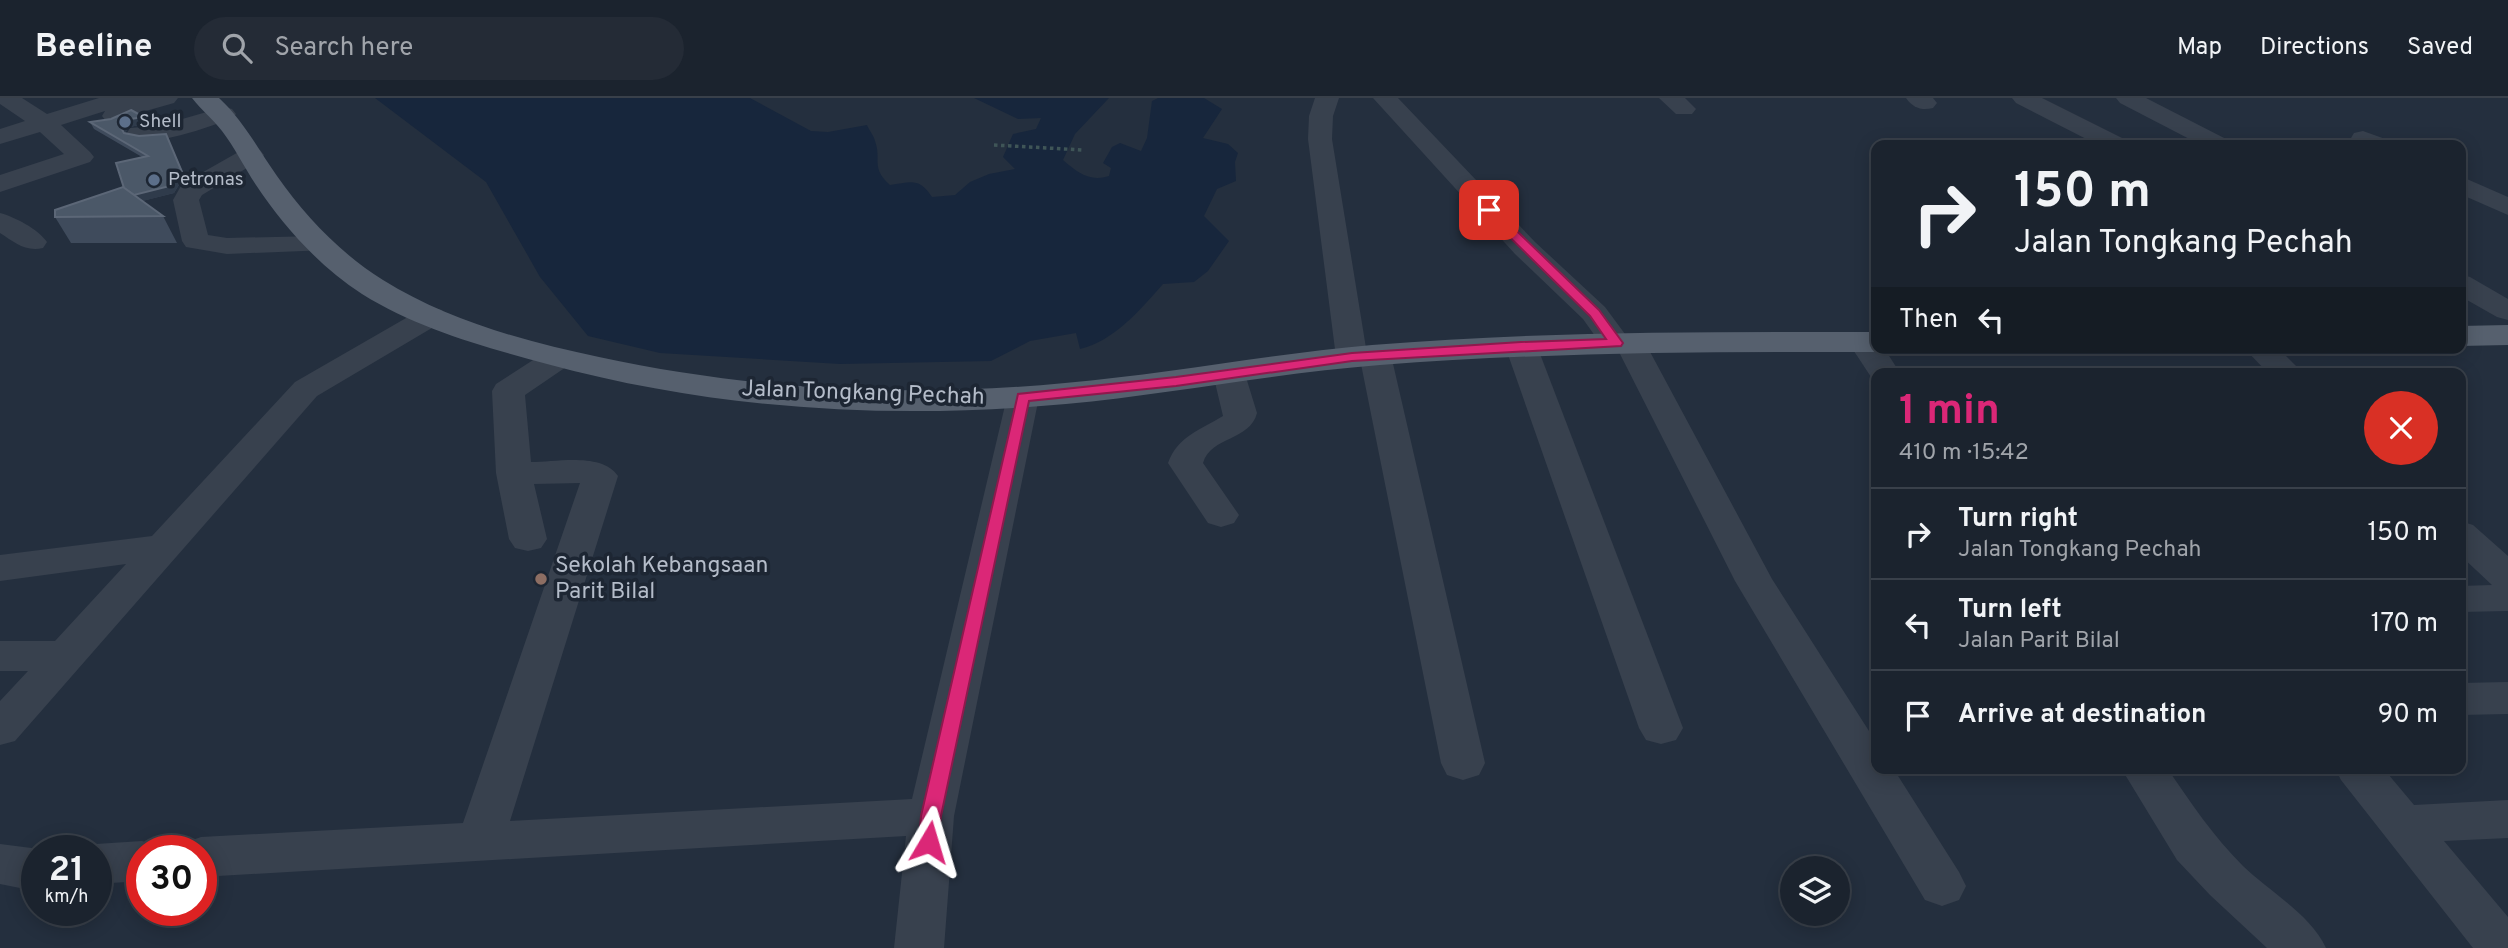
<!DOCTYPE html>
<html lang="en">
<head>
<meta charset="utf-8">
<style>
  body { margin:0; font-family:Overpass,sans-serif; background:#242b36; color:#f1f3f6; height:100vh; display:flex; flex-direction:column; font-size:26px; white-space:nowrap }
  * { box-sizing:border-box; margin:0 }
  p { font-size:23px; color:#a0a4aa }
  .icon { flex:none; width:38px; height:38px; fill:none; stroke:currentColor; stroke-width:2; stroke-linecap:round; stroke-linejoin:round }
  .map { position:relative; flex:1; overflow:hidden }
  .drawer { position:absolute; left:1871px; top:270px; width:595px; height:406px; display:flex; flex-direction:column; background:#1b232e; border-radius:14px; box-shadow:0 4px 18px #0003,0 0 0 2px #39404a }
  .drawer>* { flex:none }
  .banner { position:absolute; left:1871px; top:42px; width:595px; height:214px; border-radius:14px; box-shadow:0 4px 18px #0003,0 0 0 2px #39404a; background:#1b232e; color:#f1f3f6; overflow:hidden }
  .fabs { position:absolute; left:1780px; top:758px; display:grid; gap:14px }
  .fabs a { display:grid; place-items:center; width:70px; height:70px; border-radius:50%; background:#1b232e; box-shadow:0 4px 18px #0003,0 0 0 2px #39404a; font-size:35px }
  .speed { position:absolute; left:21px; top:737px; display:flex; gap:14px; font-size:35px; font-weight:700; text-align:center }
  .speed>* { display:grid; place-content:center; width:91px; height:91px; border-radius:50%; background:#1b232e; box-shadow:0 4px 18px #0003,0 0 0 2px #39404a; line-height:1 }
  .speed small { font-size:18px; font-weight:400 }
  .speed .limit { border:10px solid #d22; background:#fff; color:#111 }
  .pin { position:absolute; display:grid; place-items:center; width:60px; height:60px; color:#fff; margin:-30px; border-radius:14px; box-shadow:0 4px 10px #0006 }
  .me { position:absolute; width:77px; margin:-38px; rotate:7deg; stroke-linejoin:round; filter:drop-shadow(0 0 5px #0008) }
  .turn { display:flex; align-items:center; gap:24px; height:147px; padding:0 28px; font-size:32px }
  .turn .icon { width:91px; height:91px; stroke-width:2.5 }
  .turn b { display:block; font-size:49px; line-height:60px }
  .then { display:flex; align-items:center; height:66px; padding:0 28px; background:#0003; gap:14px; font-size:26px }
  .round { display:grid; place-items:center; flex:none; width:74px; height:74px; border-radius:37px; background:#242b36 }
  .head { display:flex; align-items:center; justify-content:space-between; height:119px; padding:0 28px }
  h1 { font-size:42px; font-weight:700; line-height:52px; color:#db2777 }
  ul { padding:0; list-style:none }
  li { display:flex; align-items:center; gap:21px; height:91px; padding:0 28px; border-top:2px solid #39404a }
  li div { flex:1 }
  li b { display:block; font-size:26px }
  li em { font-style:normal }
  header { display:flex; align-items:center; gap:42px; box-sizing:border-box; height:98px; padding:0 35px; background:#1b232e; border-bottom:2px solid #39404a }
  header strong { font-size:33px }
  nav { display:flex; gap:38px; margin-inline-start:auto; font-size:24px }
  .search { width:490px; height:63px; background:#242b36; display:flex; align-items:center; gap:18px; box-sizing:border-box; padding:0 24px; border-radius:38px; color:#a0a4aa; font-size:26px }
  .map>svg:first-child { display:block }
</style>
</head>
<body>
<header>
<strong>Beeline</strong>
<div class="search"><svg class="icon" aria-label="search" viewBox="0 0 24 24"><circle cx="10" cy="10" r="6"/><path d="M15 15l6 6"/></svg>Search here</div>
<nav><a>Map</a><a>Directions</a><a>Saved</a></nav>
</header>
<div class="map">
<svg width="2508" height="850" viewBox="0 0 2508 850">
  <rect width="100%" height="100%" fill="#242f3e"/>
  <path fill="#17263c" d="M375,0H750L811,33L828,34L867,27C869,32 874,38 875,43C882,62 870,69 890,87C911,84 919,79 932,99L955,97L970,84L989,76L1015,71L1003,59L1013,36L1036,31L1041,20L1018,21L974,0H1109L1075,36L1063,62C1078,75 1090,84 1109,78L1111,70L1103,65L1112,49L1120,45L1141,53L1147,40L1152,3L1158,0H1204L1222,11L1203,40L1228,46L1238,55L1235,64L1236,83L1217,91L1204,118L1229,143L1208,173L1194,184L1163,186C1140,212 1114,243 1080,251L1076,235L1030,243L991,263L840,266L660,255L588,238L540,179L486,84Z"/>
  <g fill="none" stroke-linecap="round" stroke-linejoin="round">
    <polyline stroke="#3f5557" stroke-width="3.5" stroke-dasharray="3.5 3.5" stroke-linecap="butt" points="994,47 1083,52"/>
    <g fill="#38414e" fill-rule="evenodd">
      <polygon points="0,0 22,0 47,16 99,0 178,0 174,5 128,18 114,25 106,23 102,18 105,13 61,27 90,54 94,59 90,64 0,94 0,77 64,56 40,34 0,46 0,31 25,23 0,6"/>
      <polygon points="1315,0 1339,0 1333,18 1332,41 1366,250 1375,248 1386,250 1391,257 1485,665 1479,677 1463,682 1447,677 1441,665 1361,266 1352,268 1341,266 1336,259 1308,41 1309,18"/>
      <polygon points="1373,0 1398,0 1535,144 1605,209 1625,236 1641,237 1772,481 1876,644 1876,670 1893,670 1959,774 1966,788 1959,802 1942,808 1925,802 1735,483 1619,254 1605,252 1583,221 1515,156"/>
      <polygon points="1659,0 1685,0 1696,11 1692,16 1676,16"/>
      <path d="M1906,0H1933L1937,5L1933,10C1922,13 1913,10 1906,0Z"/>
      <polygon points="2012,0 2042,0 2126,42 2129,47 2098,47 2016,5"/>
      <polygon points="2116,0 2146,0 2228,42 2231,47 2201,47 2120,5"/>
      <path d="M224,9L232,11L236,16L232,21C201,30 164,48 130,40L127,35L130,30L158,28Z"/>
      <polygon points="2363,33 2388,42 2391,47 2354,45 2351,40 2354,35"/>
      <polygon points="251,49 260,52 264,57 260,62 202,97 199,102 208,137 227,140 318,138 328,140 332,146 328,152 227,156 186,149 182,143 173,102 182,86 242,52"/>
      <polygon points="2460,78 2508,99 2508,117 2460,96"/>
      <path d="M0,115C15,119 38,131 47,144L43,150C25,154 14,144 0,135Z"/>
      <polygon points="2460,176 2470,179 2508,201 2508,222 2497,219 2460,198"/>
      <polygon points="431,209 442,212 446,218 442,224 317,298 15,643 0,647 0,603 28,573 0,573 0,543 55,543 126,466 0,483 0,457 152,438 295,284 420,212"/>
      <polygon points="1864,235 1875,237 1876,250 1884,250 1900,275 1876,275 1876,283 1873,282 1848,244 1853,237"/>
      <polygon points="1521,239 1532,241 1537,248 1683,630 1676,642 1661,646 1646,642 1639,630 1505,248 1510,241"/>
      <polygon points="2244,250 2278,250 2303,275 2268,275"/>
      <path d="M558,251L569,253L574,260L569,267L525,297L531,364C556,364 602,354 618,378L510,723L912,701L1007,299L1011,292L1023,289L1035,292L1039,299L954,718L944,850H894L906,738L201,779V752H181L184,745L201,739L463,725L580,385L534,386L547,441L541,450L528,453L515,450L509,441L496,375L492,293L496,286L547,253Z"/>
      <path d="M1229,266L1240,269L1245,276L1257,315C1250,343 1211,338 1203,365L1239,417L1234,425L1221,429L1208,425L1168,365C1178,338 1200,332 1223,318L1213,276L1218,269Z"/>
      <polygon points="2460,423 2473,427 2508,458 2508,513 2460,514 2460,488 2492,487 2460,457"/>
      <polygon points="2508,584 2508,616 2460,617 2460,585"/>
      <path d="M2121,670H2167C2191,705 2213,738 2243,768C2270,794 2310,816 2326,850H2267L2210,797L2177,762Z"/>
      <polygon points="2335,670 2383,670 2414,707 2508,702 2508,740 2444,743 2508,819 2508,850 2473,850 2341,682"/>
      <polygon points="142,743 159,749 160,752 142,752 142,783 96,786 96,752 79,752 96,746"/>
      <polygon points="0,746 47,752 37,752 37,789 20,790 0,786"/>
    </g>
    <g fill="#56606e" fill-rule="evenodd">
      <path d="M192,0H219C243,22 258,51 277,78C305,118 341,156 383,182C447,222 526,244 599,259C752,292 909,300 1065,285C1168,276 1269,256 1372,247C1540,233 1708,234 1876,234V250H1888L1876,254C1711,254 1545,254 1380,267C1275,275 1171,296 1066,306C893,322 716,312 547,266C484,249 418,231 362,196C319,168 284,129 256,87C244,69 235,50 222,33C213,21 201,12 192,0Z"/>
      <polygon points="2508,227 2508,247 2460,248 2460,228"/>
    </g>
  </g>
  <polygon fill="#3f4b5c" points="90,24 148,26 128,29 125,35 139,38 166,36 186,81 180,85 174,95 142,103 163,118 177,145 71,145 55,119 123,89 142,59 94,31"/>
  <g fill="#2f3b4b">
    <polygon points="144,19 148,26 128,29 125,36 121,30 124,22"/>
    <polygon points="166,36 186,81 180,85 174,95 131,106 127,98"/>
  </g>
  <g fill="#4b5868" stroke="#5c6777" stroke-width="2">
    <polygon points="131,12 144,19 124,22 121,30 124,35 139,38 166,36 182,74 176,78 170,88 134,97 124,90 116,65 148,58 90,24 111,21"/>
    <polygon points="123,89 163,118 55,119 55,112"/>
  </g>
  <polygon fill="#db2777" stroke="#8e194d" stroke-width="2" points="1485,110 1493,110 1599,212 1623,245 1621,248 1352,263 1176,288 1029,303 941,718 936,750 929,753 922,750 919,744 921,718 1018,296 1176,279 1352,255 1521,244 1606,241 1590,218 1485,115"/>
  <g fill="#5c6f8a" stroke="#1d2633" stroke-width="2.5">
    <circle cx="125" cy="24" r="7"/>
    <circle cx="154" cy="82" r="7"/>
  </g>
  <circle fill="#8d6e63" stroke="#1d2633" stroke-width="2.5" cx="541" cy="481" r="7"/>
  <g text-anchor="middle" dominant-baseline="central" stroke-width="7" stroke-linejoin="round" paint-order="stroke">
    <g font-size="19" fill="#b4bcc9" stroke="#1d2633" text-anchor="start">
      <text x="139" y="24">Shell</text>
      <text x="168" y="82">Petronas</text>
    </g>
    <g font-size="23" fill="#b4bcc9" stroke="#1d2633">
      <text transform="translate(863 296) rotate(2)">Jalan Tongkang Pechah</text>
    </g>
    <g font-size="23" fill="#b4bcc9" stroke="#1d2633" text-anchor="start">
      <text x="555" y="468">Sekolah Kebangsaan<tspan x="555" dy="26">Parit Bilal</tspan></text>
    </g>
  </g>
</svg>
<div class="fabs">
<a><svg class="icon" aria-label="layers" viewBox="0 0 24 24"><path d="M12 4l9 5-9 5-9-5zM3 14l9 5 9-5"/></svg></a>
</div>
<div class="speed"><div>21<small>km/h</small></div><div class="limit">30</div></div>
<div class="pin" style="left:1489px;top:112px;background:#d93025"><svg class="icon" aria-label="arrive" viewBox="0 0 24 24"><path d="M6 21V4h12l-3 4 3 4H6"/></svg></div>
<svg class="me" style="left:929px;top:744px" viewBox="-20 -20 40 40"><path d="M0-17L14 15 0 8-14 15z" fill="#db2777" stroke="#fff" stroke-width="4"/></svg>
<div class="banner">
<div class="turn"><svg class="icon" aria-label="right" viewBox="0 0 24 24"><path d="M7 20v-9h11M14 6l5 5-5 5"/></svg><div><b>150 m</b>Jalan Tongkang Pechah</div></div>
<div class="then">Then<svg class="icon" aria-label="left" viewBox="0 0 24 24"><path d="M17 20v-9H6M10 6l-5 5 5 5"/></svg></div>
</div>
<section class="drawer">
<div class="head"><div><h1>1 min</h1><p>410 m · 15:42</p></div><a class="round" style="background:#d93025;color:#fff"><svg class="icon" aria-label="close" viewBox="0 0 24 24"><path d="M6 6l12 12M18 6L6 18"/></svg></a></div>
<ul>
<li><svg class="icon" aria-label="right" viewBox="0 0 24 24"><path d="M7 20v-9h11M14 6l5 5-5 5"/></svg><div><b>Turn right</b><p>Jalan Tongkang Pechah</p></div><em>150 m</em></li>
<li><svg class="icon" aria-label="left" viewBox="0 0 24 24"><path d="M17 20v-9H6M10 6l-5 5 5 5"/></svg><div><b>Turn left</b><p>Jalan Parit Bilal</p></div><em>170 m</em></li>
<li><svg class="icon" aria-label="arrive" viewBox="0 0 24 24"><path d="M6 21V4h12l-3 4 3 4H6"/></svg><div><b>Arrive at destination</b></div><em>90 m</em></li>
</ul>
</section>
</div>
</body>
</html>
